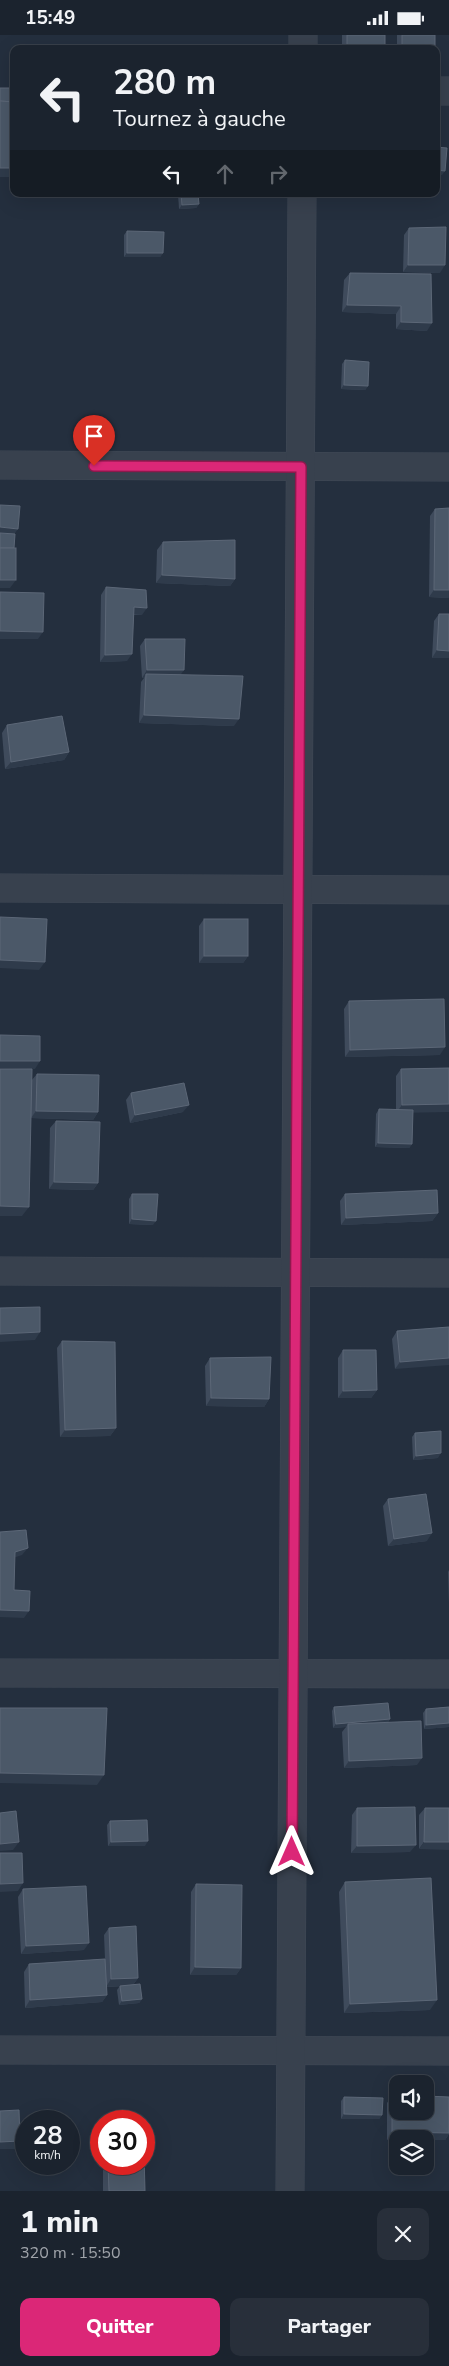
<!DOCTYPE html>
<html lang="fr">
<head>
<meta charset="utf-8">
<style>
  body { margin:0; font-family:"Nunito Sans",sans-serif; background:#282f3a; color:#f1f3f6; height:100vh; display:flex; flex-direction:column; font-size:19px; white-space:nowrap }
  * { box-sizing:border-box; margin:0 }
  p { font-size:16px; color:#a0a4aa }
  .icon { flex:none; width:28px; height:28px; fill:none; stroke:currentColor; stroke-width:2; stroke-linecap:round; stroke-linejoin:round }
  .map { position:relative; height:2156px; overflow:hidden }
  .drawer { display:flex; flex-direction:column; background:#1b232e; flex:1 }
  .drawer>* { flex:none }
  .top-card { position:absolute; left:10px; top:10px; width:430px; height:152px; border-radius:10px; box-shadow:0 5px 20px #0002,0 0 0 1px #39404a; background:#1b232e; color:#f1f3f6; overflow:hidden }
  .tools { position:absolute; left:389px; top:2040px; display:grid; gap:10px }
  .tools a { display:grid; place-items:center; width:45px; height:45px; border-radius:10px; background:#1b232e; box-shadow:0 5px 20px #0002,0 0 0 1px #39404a; font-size:25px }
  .speed { position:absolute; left:15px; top:2075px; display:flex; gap:10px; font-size:25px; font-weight:700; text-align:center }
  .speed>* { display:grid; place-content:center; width:65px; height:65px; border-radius:50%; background:#1b232e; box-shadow:0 5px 20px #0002,0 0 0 1px #39404a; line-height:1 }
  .speed small { font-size:12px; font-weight:400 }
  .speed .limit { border:8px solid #d22; background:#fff; color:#111 }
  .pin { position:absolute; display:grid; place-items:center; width:42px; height:42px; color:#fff; margin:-51px -21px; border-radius:50% 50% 50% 0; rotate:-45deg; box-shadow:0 0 5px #0007 }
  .pin .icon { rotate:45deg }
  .me { position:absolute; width:55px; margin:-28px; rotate:0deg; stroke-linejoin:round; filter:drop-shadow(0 0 4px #0008) }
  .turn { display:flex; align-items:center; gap:18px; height:105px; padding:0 20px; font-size:22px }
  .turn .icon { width:65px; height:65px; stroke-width:2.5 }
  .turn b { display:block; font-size:35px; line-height:42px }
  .lanes { display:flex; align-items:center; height:48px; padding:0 20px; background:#0003; justify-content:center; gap:25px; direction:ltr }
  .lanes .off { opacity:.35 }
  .round { display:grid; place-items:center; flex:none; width:52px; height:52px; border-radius:10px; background:#282f3a }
  .head { display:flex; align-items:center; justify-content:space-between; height:85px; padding:0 20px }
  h1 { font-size:30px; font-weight:800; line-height:38px }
  .cta { display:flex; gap:10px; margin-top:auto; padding:10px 20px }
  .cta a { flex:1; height:58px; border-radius:10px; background:#db2777; color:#fff; font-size:20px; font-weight:800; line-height:58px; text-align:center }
  .cta a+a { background:#282f3a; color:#f1f3f6 }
  .status { display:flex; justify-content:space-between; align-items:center; height:35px; padding:0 25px; background:#1b232e; direction:ltr }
  .status svg { height:14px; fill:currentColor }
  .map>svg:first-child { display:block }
</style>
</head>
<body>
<div class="status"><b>15:49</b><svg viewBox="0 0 49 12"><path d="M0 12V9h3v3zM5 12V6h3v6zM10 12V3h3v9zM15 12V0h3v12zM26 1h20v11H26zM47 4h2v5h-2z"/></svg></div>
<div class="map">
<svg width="449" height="2156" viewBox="0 0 449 2156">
  <rect width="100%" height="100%" fill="#242f3e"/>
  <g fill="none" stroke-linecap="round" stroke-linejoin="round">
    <defs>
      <g id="minor">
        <polyline points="303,14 303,0"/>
        <polyline points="436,56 449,56"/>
        <polyline points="0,430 449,432"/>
        <polyline points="0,853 449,855"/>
        <polyline points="0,1236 449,1238"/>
        <polyline points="0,1638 449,1639"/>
        <polyline points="0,2015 449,2016"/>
        <polyline points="290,2156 302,159"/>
      </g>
    </defs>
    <use href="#minor" stroke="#414a57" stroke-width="29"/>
    <use href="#minor" stroke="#38414e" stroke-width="28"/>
  </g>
  <g fill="#3f4b5c">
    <polygon points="342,0 385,0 385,12 384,14 342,14"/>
    <rect x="397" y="0" width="38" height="14"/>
    <polygon points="178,159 198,159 199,169 196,173 179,174"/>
    <polygon points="409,193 440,238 403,237 404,200"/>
    <polygon points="127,196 163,218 160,222 124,222 124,200"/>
    <polygon points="350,238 431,239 427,296 396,294 396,279 342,277 344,245"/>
    <polygon points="345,325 368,351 365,355 341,354 342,329"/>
    <polygon points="435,474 449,563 429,562 430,481"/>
    <polygon points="163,507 235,544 230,551 156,548 157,515"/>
    <polygon points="106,552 142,580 134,580 127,626 100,627 101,560"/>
    <polygon points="439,579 449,623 432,623 434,586"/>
    <polygon points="145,604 180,640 234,691 139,688 141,647 144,643 142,643 140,611"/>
    <polygon points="7,690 69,717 64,725 5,734 2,698"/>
    <polygon points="204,884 248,921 243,928 199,928 199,891"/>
    <polygon points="349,966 440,1020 345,1022 344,974"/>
    <polygon points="449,1033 449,1077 413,1077 412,1109 409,1113 375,1112 376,1079 379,1074 396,1075 396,1041 401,1034"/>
    <polygon points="0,1034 31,1046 37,1039 98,1077 93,1085 31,1083 22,1181 0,1181"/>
    <polygon points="131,1058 183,1077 130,1088 126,1065"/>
    <polygon points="56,1086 98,1148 93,1155 49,1154 50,1093"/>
    <polygon points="132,1159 153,1190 129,1189 129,1164"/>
    <polygon points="345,1159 438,1178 432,1186 341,1190 340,1166"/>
    <polygon points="449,1292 395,1334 392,1304 397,1296"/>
    <polygon points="62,1306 116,1393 110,1401 60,1402 57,1313"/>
    <polygon points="343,1315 377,1355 371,1363 338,1363 338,1323"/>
    <polygon points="210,1323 269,1364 264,1372 206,1371 205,1331"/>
    <polygon points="415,1398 438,1423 413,1425 412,1402"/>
    <polygon points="388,1464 427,1506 388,1511 383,1471"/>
    <polygon points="449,1535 449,1569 448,1537"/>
    <polygon points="334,1672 390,1684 388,1687 417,1730 344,1733 342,1697 346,1692 333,1693 332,1676"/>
    <polygon points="449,1672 449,1692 424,1694 423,1678 426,1674"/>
    <polygon points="357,1773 410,1817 351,1818 352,1780"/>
    <polygon points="425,1773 449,1773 419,1814 419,1780"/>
    <polygon points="110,1786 145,1811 108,1811 107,1790"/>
    <polygon points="345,1847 430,1975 344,1978 339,1857"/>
    <polygon points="196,1849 241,1933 236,1940 190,1940 191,1857"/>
    <polygon points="23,1854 84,1915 21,1919 18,1862"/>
    <polygon points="109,1893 138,1943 133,1950 142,1964 139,1968 119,1970 117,1955 120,1951 124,1951 107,1952 107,1960 102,1967 25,1973 24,1937 29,1929 105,1924 104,1900"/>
    <polygon points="392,2061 449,2062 449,2099 445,2105 387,2105 387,2068"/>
    <polygon points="344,2062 382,2080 379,2084 341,2084 341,2066"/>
    <polygon points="103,2129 144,2129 145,2156 103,2156"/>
  </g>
  <g fill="#2f3b4b">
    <polygon points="347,12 385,12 384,14 346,14"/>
    <rect x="0" y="133" width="14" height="9"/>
    <polygon points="436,135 445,136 442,140 436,139"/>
    <polygon points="199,169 196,173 179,174 182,170"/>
    <polygon points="127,218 163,218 160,222 124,222"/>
    <polygon points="408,230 445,230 440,238 403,237"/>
    <polygon points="347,270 401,271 396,279 342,277"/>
    <polygon points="401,287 432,288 427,296 396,294"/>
    <polygon points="344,350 368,351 365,355 341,354"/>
    <polygon points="0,492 18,494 13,501 0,500"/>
    <polygon points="162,540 235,544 230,551 156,548"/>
    <polygon points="0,545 16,545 10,553 0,553"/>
    <polygon points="434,555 449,555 449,563 429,562"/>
    <polygon points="134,572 147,573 142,580 129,579"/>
    <polygon points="0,596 43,597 38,604 0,604"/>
    <polygon points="437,615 449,616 449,623 432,623"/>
    <polygon points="132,619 127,626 100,627 105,620"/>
    <polygon points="147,635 184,635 179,642 146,639 144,643 142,643"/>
    <polygon points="144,680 239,684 234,691 139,688"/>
    <polygon points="69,717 64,725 5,734 11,727"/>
    <polygon points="204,921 248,921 243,928 199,928"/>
    <polygon points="0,925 45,927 39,935 0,933"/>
    <polygon points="445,1012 440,1020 345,1022 350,1015"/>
    <polygon points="0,1026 40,1026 35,1034 0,1033"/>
    <polygon points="449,1069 449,1077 396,1078 402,1070"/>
    <polygon points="189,1070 183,1077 130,1088 135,1080"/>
    <polygon points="36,1076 98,1077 93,1085 31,1083"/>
    <polygon points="378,1108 412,1109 409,1113 375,1112"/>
    <polygon points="54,1147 98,1148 93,1155 49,1154"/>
    <polygon points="0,1171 29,1172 22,1181 0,1181"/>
    <polygon points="438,1178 432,1186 341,1190 346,1183"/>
    <polygon points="132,1184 156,1186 153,1190 129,1189"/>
    <polygon points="40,1297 35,1305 0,1307 0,1299"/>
    <polygon points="449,1323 449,1330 395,1334 400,1327"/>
    <polygon points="377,1355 371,1363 338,1363 343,1356"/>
    <polygon points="211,1363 269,1364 264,1372 206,1371"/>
    <polygon points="116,1393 110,1401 60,1402 65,1395"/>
    <polygon points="441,1418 438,1423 413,1425 416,1421"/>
    <polygon points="432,1498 427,1506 388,1511 394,1504"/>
    <polygon points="28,1513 22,1520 10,1524 15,1517"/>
    <polygon points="0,1575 29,1576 24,1583 0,1582"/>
    <polygon points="390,1684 387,1688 348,1689 346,1692 333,1693 336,1689"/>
    <polygon points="449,1688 449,1692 424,1694 426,1690"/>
    <polygon points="422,1723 417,1730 344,1733 349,1726"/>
    <polygon points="0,1738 104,1740 97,1750 0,1748"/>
    <polygon points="148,1806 145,1811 108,1811 111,1807"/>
    <polygon points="19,1807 13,1815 0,1816 0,1809"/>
    <polygon points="424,1807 449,1807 449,1815 419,1814"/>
    <polygon points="416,1810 410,1817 351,1818 357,1811"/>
    <polygon points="23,1848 18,1856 0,1857 0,1849"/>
    <polygon points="89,1908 84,1915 21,1919 26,1911"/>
    <polygon points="195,1932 241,1933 236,1940 190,1940"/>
    <polygon points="138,1943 133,1950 106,1952 111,1944"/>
    <polygon points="107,1960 102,1967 25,1973 30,1965"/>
    <polygon points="142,1964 139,1968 119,1970 122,1966"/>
    <polygon points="437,1965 430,1975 344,1978 350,1969"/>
    <polygon points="344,2079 382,2080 379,2084 341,2084"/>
    <polygon points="392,2097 449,2098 449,2099 445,2105 425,2105 425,2104 398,2104 398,2105 387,2105"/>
    <polygon points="20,2106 15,2114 0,2114 0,2107"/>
  </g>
  <g fill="#4b5868" stroke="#5c6777">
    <rect x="347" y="0" width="38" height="12"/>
    <rect x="402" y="0" width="33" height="14"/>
    <polygon points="0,53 14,53 14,67 0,66"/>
    <polygon points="0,66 14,67 14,133 0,133"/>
    <polygon points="436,112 447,113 445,136 436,135"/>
    <polygon points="181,159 198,159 199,169 182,170"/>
    <polygon points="446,192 445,230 408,230 409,193"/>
    <polygon points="127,196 164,197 163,218 127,218"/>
    <polygon points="350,238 431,239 432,288 401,287 401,271 347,270"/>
    <polygon points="345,325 369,327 368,351 344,350"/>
    <polygon points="0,470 20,471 18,494 0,492"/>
    <polygon points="449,473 449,555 434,555 435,474"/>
    <polygon points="0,498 15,499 14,513 0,513"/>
    <polygon points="235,505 235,544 162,540 163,507"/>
    <rect x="0" y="513" width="16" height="32"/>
    <polygon points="106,552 146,555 147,573 134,572 132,619 105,620"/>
    <polygon points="0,557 44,558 43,597 0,596"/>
    <polygon points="439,579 449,579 449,616 437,615"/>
    <polygon points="145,604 185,604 184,635 147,635"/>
    <polygon points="146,639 243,641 239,684 144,680"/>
    <polygon points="62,681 69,717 11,727 7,690"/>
    <polygon points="0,882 47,884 45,927 0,925"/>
    <rect x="204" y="884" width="44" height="37"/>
    <polygon points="444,964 445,1012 350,1015 349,966"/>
    <polygon points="0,1000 40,1001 40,1026 0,1026"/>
    <polygon points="449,1033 449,1069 402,1070 401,1034"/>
    <polygon points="0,1034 32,1034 29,1172 0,1171"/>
    <polygon points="37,1039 99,1040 98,1077 36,1076"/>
    <polygon points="184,1048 189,1070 135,1080 131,1058"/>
    <polygon points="379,1074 413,1075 412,1109 378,1108"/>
    <polygon points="56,1086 100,1087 98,1148 54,1147"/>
    <polygon points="437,1155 438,1178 346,1183 345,1159"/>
    <polygon points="132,1159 158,1159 156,1186 132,1184"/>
    <polygon points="40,1272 40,1297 0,1299 0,1273"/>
    <polygon points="449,1292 449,1323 400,1327 397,1296"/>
    <polygon points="62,1306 115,1307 116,1393 65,1395"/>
    <polygon points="343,1315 376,1315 377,1355 343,1356"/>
    <polygon points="271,1322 269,1364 211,1363 210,1323"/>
    <polygon points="441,1396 441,1418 416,1421 415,1398"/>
    <polygon points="426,1459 432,1498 394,1504 388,1464"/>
    <polygon points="26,1495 28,1513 15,1517 14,1555 30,1556 29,1576 0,1575 0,1497"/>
    <polygon points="388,1668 390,1684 336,1689 334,1672"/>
    <polygon points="449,1672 449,1688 426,1690 426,1674"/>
    <polygon points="0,1673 107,1673 104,1740 0,1738"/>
    <polygon points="421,1686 422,1723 349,1726 348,1689"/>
    <polygon points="415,1772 416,1810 357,1811 357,1773"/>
    <polygon points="425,1773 449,1773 449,1807 424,1807"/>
    <polygon points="16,1776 19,1807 0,1809 0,1778"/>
    <polygon points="147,1785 148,1806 111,1807 110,1786"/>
    <polygon points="0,1818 22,1818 23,1848 0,1849"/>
    <polygon points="431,1843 437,1965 350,1969 345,1847"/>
    <polygon points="196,1849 242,1850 241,1933 195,1932"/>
    <polygon points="86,1851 89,1908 26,1911 23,1854"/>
    <polygon points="136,1891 138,1943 111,1944 109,1893"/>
    <polygon points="105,1924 107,1960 30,1965 29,1929"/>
    <polygon points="140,1949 142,1964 122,1966 120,1951"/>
    <polygon points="392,2061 398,2061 398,2076 425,2076 425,2061 449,2062 449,2098 392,2097"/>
    <polygon points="344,2062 383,2063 382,2080 344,2079"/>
    <polygon points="19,2075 20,2106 0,2107 0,2076"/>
    <polygon points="144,2119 145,2156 109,2156 108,2129 144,2129"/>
  </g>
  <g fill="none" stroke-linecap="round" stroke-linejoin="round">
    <defs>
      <polyline id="route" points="94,431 301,432 292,1817"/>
    </defs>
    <use href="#route" stroke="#8e194d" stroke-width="12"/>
    <use href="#route" stroke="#db2777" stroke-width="9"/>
  </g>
</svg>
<div class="tools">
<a><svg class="icon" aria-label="sound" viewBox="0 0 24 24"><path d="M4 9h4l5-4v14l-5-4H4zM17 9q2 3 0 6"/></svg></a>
<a><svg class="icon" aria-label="layers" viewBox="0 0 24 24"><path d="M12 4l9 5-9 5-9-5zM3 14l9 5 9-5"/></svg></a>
</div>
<div class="speed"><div>28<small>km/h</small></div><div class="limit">30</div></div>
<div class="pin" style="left:94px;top:431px;background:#d93025"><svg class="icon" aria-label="arrive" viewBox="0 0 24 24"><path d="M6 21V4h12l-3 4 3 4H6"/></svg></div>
<svg class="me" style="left:292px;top:1817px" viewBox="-20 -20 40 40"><path d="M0-17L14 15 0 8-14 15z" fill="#db2777" stroke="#fff" stroke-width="4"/></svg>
<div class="top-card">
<div class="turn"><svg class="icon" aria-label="left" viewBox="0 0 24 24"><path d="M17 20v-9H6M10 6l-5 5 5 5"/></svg><div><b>280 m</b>Tournez à gauche</div></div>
<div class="lanes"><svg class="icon" aria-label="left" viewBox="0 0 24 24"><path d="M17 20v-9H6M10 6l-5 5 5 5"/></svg><svg class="icon off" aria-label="ahead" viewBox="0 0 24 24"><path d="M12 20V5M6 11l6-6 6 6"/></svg><svg class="icon off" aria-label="right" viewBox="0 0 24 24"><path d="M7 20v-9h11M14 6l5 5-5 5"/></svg></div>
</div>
</div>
<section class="drawer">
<div class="head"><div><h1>1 min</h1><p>320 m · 15:50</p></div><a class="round"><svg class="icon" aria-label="close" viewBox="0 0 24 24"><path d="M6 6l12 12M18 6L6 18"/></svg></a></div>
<div class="cta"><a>Quitter</a><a>Partager</a></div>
</section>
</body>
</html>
